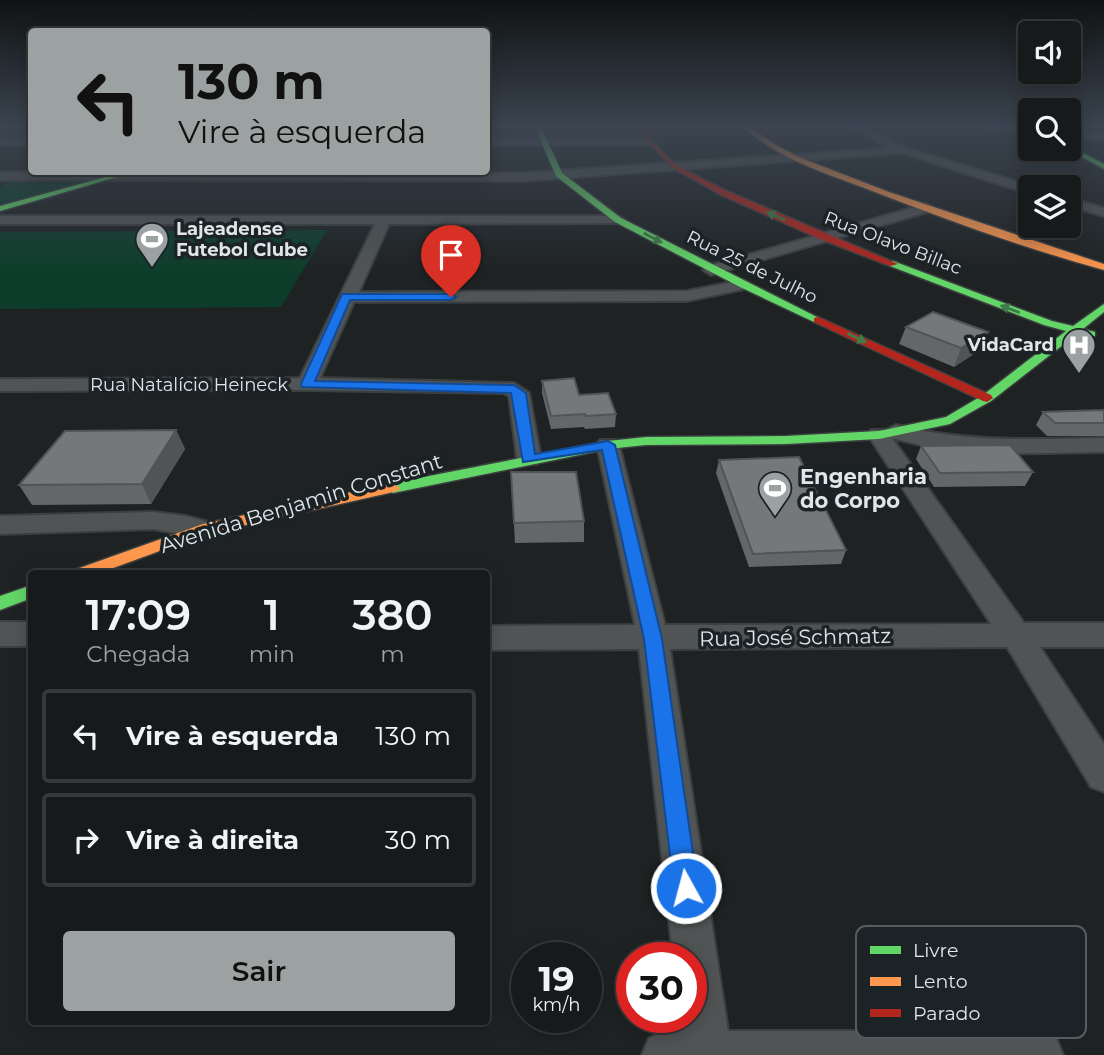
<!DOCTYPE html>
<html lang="pt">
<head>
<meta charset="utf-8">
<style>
  body { margin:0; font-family:Montserrat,sans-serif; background:#232727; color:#f1f3f6; height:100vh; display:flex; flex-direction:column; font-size:26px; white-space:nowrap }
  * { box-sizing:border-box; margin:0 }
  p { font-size:23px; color:#9ea1a2 }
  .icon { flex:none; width:38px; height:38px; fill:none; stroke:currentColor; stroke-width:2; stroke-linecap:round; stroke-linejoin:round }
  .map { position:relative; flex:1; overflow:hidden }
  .side { position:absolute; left:28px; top:570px; width:462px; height:455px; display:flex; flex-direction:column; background:#161a1a; border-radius:7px; box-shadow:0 4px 18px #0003,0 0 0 2px #353839 }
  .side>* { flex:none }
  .hud { position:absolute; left:28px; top:28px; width:462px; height:147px; border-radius:7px; box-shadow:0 4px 18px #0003,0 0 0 2px #353839; background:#9ca1a2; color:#111; overflow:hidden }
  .tools { position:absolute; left:1018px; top:21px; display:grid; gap:14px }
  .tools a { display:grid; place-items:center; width:63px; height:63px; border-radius:7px; background:#161a1a; box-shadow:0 4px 18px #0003,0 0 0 2px #353839; font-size:35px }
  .speed { position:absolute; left:511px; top:942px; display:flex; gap:14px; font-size:35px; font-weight:700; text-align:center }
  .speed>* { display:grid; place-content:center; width:91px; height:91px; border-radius:50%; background:#161a1a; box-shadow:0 4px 18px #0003,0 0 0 2px #353839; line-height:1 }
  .speed small { font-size:18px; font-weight:400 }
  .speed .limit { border:10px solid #d22; background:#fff; color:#111 }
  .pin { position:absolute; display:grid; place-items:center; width:60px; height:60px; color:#fff; margin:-72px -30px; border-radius:50% 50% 50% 0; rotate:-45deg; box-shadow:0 0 7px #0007 }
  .pin .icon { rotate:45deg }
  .me { position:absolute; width:77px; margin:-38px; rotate:353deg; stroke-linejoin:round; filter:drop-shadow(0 0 5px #0008) }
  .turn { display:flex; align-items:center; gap:24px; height:147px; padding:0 35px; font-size:32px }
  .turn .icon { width:91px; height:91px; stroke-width:2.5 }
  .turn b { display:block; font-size:49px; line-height:60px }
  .eta { display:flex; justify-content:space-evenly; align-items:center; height:119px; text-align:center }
  .eta b { font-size:42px; font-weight:600; line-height:49px }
  .cta { display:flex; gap:14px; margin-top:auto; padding:14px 35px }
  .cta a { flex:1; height:80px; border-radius:7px; background:#9ca1a2; color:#111; font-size:28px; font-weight:600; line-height:80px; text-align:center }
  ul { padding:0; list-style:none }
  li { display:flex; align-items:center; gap:21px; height:94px; margin:0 14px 10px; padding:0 21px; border:4px solid #353839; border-radius:7px }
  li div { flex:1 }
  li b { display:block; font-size:26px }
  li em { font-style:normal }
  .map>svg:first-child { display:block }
</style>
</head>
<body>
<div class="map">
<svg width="1104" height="1055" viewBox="0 0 1104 1055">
  <rect width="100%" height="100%" fill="#1e2223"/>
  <g fill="#0d3d2a">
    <polygon points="15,179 92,179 0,205 0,187"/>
    <polygon points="327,230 281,307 0,309 0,232"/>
  </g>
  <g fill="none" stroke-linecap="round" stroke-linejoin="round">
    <defs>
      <g id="street">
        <polygon points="850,127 862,127 907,148 1035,187 1031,187 1031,194 1027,193 902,153 523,181 0,180 0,172 523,173 889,148"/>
        <polygon points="984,127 1031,128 1031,134 989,130"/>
        <polygon points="1069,132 1104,134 1104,140 1069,138"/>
        <rect x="0" y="139" width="32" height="6"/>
        <polygon points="486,139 650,139 655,142 650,145 486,145"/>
        <polygon points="1069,198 1104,208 1104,216 1069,206"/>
        <polygon points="926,204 933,208 931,211 717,273 711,275 703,270 705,267"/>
        <polygon points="0,216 618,216 625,220 623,223 389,224 359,292 687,291 743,280 751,285 749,288 687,301 354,302 320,378 514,383 529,393 541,459 537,464 521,464 517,459 509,396 503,393 307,390 0,391 0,379 300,378 375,224 0,224"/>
        <path d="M896,425C969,443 1030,439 1104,438V452C1032,453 962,458 892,438L1024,623H1104V647H1040L1104,744V792L1091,787L1007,647L670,649L728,1031H1039L1056,1038L1063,1055H642L649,1038L666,1031H682L680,1017H691V957H673L639,649L486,650V626L635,625L597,445L600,440H616L619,445L665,625L991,624L868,435L871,430H886Z"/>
        <polygon points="153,512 186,516 212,523 216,529 212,535 203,538 153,529 0,534 0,516"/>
        <rect x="0" y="622" width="32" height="24"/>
      </g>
      <g id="fast">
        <polygon points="535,127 541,127 562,173 621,218 823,320 814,322 740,287 615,222 556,176"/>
        <polygon points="1069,146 1104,164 1104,169 1067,149"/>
        <polygon points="124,172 134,172 0,211 0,206"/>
        <polygon points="893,261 1052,321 1073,326 1104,304 1104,312 1083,329 1095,332 1095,336 1077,334 991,401 950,424 879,439 786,444 646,445 608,449 393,493 386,488 393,483 608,441 646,437 786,436 879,431 946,417 983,395 1066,331 1044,325 890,266 888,264"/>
        <polygon points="32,585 32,598 0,610 0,596"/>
      </g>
      <g id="slow">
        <path d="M744,127H750L774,144L801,158L889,192L1104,264V270C1024,248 944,219 867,189C825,173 777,159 744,127Z"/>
        <polygon points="393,483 400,488 398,491 206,534 97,574 72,574 74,570 203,524"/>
      </g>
      <g id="jam">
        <polygon points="637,127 643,127 652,141 677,166 727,191 898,264 890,266 820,239 721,195 673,168 648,143"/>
        <polygon points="818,317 991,395 993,398 987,402 983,401 814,322 814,318"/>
      </g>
    </defs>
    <use href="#street" stroke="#3b3f40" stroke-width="4"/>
    <use href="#fast" stroke="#3b3f40" stroke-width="3"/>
    <use href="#slow" stroke="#3b3f40" stroke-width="3"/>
    <use href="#jam" stroke="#3b3f40" stroke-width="3"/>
    <use href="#street" fill="#505454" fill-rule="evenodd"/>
    <use href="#fast" fill="#63d668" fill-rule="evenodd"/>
    <use href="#slow" fill="#ff974d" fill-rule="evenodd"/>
    <use href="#jam" fill="#b3261e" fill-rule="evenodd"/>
  </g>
  <g fill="#646767">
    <polygon points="906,327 988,332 980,350 954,367 899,344"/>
    <polygon points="542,381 579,395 616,414 615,427 585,429 584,427 551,429 542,393"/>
    <polygon points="1104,410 1104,436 1047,436 1036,425 1043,412"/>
    <polygon points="176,430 185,449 151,504 32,505 19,485"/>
    <polygon points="921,446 1033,472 1025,486 934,487 916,459"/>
    <polygon points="719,460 846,550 841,564 749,567 716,473"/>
    <polygon points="511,472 584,521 584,542 515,543"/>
  </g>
  <g fill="#515454">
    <polygon points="988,332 980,350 954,367 961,348"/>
    <polygon points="176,430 185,449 151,504 142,484"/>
  </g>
  <g fill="#747878" stroke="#515454" stroke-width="2">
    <polygon points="933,312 988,332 961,348 906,327"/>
    <polygon points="574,378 579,395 608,393 616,414 586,416 585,414 551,416 542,381"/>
    <polygon points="1104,410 1104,423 1055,423 1043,412"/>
    <polygon points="176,430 142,484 19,485 65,431"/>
    <polygon points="1010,445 1033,472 940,473 921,446"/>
    <polygon points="799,457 846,550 753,554 719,460"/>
    <polygon points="511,472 576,472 584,521 514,523"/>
  </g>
  <defs><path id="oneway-solid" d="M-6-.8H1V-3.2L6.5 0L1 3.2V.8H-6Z" transform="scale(1.75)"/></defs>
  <g fill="#3f7c47">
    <use href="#oneway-solid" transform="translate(776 216) rotate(-156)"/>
    <use href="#oneway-solid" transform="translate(653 238) rotate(28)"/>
    <use href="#oneway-solid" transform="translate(1010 309) rotate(-159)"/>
    <use href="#oneway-solid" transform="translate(857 338) rotate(25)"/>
  </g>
  <linearGradient id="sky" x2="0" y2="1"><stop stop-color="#101313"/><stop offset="0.46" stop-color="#3b4450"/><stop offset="1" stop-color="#3b4450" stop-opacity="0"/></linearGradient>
  <rect width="1104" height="274" fill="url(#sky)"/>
  <polygon fill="#1a73e8" stroke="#114b97" stroke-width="2" points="342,294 451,294 456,297 451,300 350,300 315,381 514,385 526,393 535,454 608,441 615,445 662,639 698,888 695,897 686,900 677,897 674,888 644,639 602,450 523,462 511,393 302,387 301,384"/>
  <defs>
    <symbol id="stadium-pin" viewBox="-11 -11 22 30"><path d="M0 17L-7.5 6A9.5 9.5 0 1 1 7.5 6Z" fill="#9ca1a2" stroke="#1b2326"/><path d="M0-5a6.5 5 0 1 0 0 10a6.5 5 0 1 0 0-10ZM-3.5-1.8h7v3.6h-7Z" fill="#fff"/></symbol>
    <symbol id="hospital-pin" viewBox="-11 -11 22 30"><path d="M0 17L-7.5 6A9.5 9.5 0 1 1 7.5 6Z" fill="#9ca1a2" stroke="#1b2326"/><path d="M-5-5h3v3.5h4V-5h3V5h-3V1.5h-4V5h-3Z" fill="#fff"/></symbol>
  </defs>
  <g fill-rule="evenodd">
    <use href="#stadium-pin" x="133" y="220" width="38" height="52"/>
    <use href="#hospital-pin" x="1060" y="326" width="38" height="52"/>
    <use href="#stadium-pin" x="756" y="469" width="38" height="52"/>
  </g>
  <g text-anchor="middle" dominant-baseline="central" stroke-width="7" stroke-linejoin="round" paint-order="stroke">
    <g font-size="18" font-weight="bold" fill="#e0e5e7" stroke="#1b2326" text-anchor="start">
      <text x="176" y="229">Lajeadense<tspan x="176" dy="21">Futebol Clube</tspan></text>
      <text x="1054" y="345" text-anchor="end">VidaCard</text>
    </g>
    <g font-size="18" fill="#e0e5e7" stroke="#1b2326">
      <text transform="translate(893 243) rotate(21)">Rua Olavo Billac</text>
      <text transform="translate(752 267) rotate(26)">Rua 25 de Julho</text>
      <text x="189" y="385">Rua Natalício Heineck</text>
    </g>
    <g font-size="21" font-weight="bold" fill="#e0e5e7" stroke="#1b2326" text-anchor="start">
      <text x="800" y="476">Engenharia<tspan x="800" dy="24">do Corpo</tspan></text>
    </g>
    <g font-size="21" fill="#e0e5e7" stroke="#1b2326">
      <text transform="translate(301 503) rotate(-17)">Avenida Benjamin Constant</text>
      <text transform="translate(795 637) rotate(-1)">Rua José Schmatz</text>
    </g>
  </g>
  <rect x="856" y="926" width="230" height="112" rx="10" fill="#1b2326" stroke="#565d60" stroke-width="2"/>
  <rect x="870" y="946" width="31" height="8" fill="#63d668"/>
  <rect x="870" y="977" width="31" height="9" fill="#ff974d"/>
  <rect x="870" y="1009" width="31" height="8" fill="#b3261e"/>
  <g font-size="19" fill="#e0e5e7">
    <text x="913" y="957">Livre</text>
    <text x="913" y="988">Lento</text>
    <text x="913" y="1020">Parado</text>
  </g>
</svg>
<div class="tools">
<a><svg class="icon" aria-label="sound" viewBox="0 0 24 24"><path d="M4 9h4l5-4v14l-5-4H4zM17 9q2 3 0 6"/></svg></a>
<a><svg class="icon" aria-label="search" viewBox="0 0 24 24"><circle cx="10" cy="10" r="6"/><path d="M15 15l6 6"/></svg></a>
<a><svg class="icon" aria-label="layers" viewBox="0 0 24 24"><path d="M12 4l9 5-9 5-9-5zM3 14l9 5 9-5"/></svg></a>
</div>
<div class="speed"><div>19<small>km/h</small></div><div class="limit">30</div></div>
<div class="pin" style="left:451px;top:297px;background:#d93025"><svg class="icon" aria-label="arrive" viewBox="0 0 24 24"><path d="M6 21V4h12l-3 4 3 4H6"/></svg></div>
<svg class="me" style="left:686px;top:888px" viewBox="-20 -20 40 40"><circle r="17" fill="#1a73e8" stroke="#fff" stroke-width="3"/><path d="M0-11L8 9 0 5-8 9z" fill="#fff"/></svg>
<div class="hud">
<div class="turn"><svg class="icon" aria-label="left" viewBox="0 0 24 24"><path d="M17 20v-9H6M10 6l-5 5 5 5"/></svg><div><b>130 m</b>Vire à esquerda</div></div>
</div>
<section class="side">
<div class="eta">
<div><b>17:09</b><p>Chegada</p></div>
<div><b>1</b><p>min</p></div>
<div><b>380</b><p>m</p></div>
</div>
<ul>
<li><svg class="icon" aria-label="left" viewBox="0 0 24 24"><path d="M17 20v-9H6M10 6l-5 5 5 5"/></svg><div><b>Vire à esquerda</b></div><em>130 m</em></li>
<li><svg class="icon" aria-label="right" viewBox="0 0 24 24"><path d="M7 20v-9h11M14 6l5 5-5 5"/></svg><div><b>Vire à direita</b></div><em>30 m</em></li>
</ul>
<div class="cta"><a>Sair</a></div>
</section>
</div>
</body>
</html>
